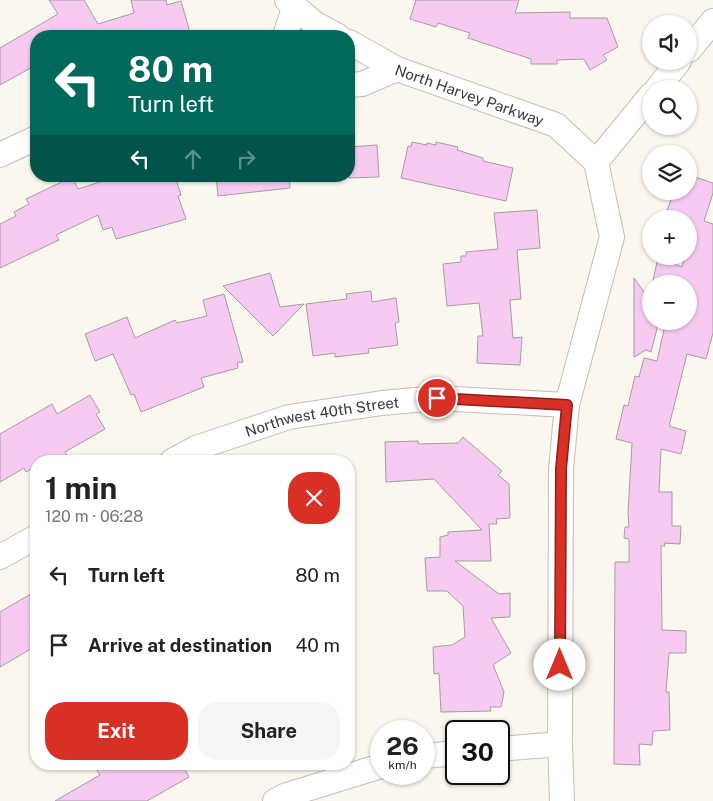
<!DOCTYPE html>
<html lang="en">
<head>
<meta charset="utf-8">
<style>
  body { margin:0; font-family:"Public Sans",sans-serif; background:#f6f6f6; color:#222; height:100vh; display:flex; flex-direction:column; font-size:19px; white-space:nowrap }
  * { box-sizing:border-box; margin:0 }
  p { font-size:16px; color:#767676 }
  .icon { flex:none; width:28px; height:28px; fill:none; stroke:currentColor; stroke-width:2; stroke-linecap:round; stroke-linejoin:round }
  .map { position:relative; flex:1; overflow:hidden }
  .side { position:absolute; left:30px; top:455px; width:325px; height:315px; display:flex; flex-direction:column; background:#fff; border-radius:20px; box-shadow:0 1px 4px #0004 }
  .side>* { flex:none }
  .hud { position:absolute; left:30px; top:30px; width:325px; height:152px; border-radius:20px; box-shadow:0 1px 4px #0004; background:#00695c; color:#fff; overflow:hidden }
  .fabs { position:absolute; left:642px; top:15px; display:grid; gap:10px }
  .fabs a { display:grid; place-items:center; width:55px; height:55px; border-radius:50%; background:#fff; box-shadow:0 1px 4px #0004; font-size:25px }
  .speed { position:absolute; left:370px; top:720px; display:flex; gap:10px; font-size:25px; font-weight:700; text-align:center }
  .speed>* { display:grid; place-content:center; width:65px; height:65px; border-radius:50%; background:#fff; box-shadow:0 1px 4px #0004; line-height:1 }
  .speed small { font-size:12px; font-weight:400 }
  .speed .limit { border:2px solid #111; border-radius:8px; background:#fff; color:#111 }
  .pin { position:absolute; display:grid; place-items:center; width:42px; height:42px; color:#fff; margin:-21px; border:2px solid #fff; border-radius:50%; box-shadow:0 1px 5px #0007 }
  .me { position:absolute; width:55px; margin:-28px; rotate:0deg; stroke-linejoin:round; filter:drop-shadow(0 0 4px #0008) }
  .turn { display:flex; align-items:center; gap:18px; height:105px; padding:0 15px; font-size:22px }
  .turn .icon { width:65px; height:65px; stroke-width:2.5 }
  .turn b { display:block; font-size:35px; line-height:42px }
  .lanes { display:flex; align-items:center; height:48px; padding:0 15px; background:#0003; justify-content:center; gap:25px; direction:ltr }
  .lanes .off { opacity:.35 }
  .round { display:grid; place-items:center; flex:none; width:52px; height:52px; border-radius:20px; background:#f6f6f6 }
  .head { display:flex; align-items:center; justify-content:space-between; height:85px; padding:0 15px }
  h1 { font-size:30px; font-weight:700; line-height:38px }
  .cta { display:flex; gap:10px; margin-top:auto; padding:10px 15px }
  .cta a { flex:1; height:58px; border-radius:20px; background:#d93025; color:#fff; font-size:20px; font-weight:700; line-height:58px; text-align:center }
  .cta a+a { background:#f6f6f6; color:#222 }
  ul { padding:0; list-style:none }
  li { display:flex; align-items:center; gap:15px; height:70px; padding:0 15px }
  li div { flex:1 }
  li b { display:block; font-size:19px }
  li em { font-style:normal }
  .map>svg:first-child { display:block }
</style>
</head>
<body>
<div class="map">
<svg width="713" height="801" viewBox="0 0 713 801">
  <rect width="100%" height="100%" fill="#fbf6ee"/>
  <g fill="#f7cbf1" stroke="#a59da4">
    <polygon points="49,0 84,0 98,24 134,13 131,0 166,0 167,5 181,1 191,36 36,36 36,65 0,85 0,48 58,14"/>
    <polygon points="416,0 519,0 515,13 570,12 570,18 607,18 618,47 603,55 607,60 590,70 584,59 557,60 557,64 531,64 531,59 468,38 470,33 438,23 436,27 410,19"/>
    <polygon points="412,142 427,145 427,143 436,145 436,142 458,147 457,150 483,158 483,161 513,168 506,201 401,178 408,146 411,147"/>
    <polygon points="377,145 379,177 349,178 349,147"/>
    <polygon points="689,175 713,183 713,193 704,221 713,224 713,333 706,359 687,354 669,426 686,431 681,454 661,449 659,492 672,492 672,526 681,526 680,544 664,543 665,546 661,546 662,630 686,631 686,653 669,653 666,692 669,692 670,730 653,731 652,745 639,744 640,765 614,764 615,562 629,562 629,539 624,538 625,527 629,527 628,513 632,443 616,439 624,405 628,406 635,376 639,377 644,358 657,361 666,321 689,321 689,284 652,284 658,258 682,267 685,256 689,256 689,219 664,219 674,191 689,191"/>
    <polygon points="119,176 175,176 181,195 178,196 186,219 116,239 112,227 103,230 98,215 56,235 59,240 0,268 0,224 16,216 14,212 29,204 26,199 72,177 78,189"/>
    <polygon points="216,176 289,176 290,188 218,196"/>
    <polygon points="537,210 540,248 517,250 521,299 510,300 513,338 522,337 520,365 477,363 478,336 483,336 479,303 447,306 443,264 461,262 461,256 466,256 466,252 498,249 494,213"/>
    <polygon points="270,273 280,307 304,304 273,336 223,286"/>
    <polygon points="634,278 647,296 651,297 651,321 659,321 651,352 646,350 634,357"/>
    <polygon points="371,291 372,302 396,298 399,322 395,323 398,345 368,349 369,353 335,357 335,353 313,356 306,304 347,299 346,294"/>
    <polygon points="224,294 243,362 237,363 238,368 201,378 204,387 141,412 134,394 131,395 113,354 95,361 85,334 127,317 135,338 175,320 177,323 207,316 203,300"/>
    <polygon points="90,395 100,412 96,414 105,429 65,452 70,461 36,461 36,467 26,472 24,468 0,482 0,434 52,404 57,414"/>
    <polygon points="463,437 502,471 498,475 509,484 510,518 496,519 497,524 489,524 491,561 455,561 499,594 510,593 510,617 491,618 511,653 493,665 504,692 501,707 490,707 491,711 441,712 439,673 434,674 433,647 452,645 465,637 463,606 447,591 427,591 425,558 440,557 440,537 448,535 448,532 482,530 434,479 386,482 385,442 418,441 418,444 458,443"/>
    <polygon points="36,591 36,646 0,667 0,612"/>
    <polygon points="93,764 182,764 189,777 147,801 55,801 100,775"/>
  </g>
  <g fill="none" stroke-linecap="round" stroke-linejoin="round">
    <defs>
      <g id="minor">
        <polyline points="287,0 314,23 338,36"/>
        <polyline points="285,36 294,8"/>
        <path id="s1" d="M349,42L397,69L556,125L596,162L612,237L567,405L561,469L560,744L562,801"/>
        <polyline points="689,50 713,21"/>
        <polyline points="349,85 362,84 397,69"/>
        <polyline points="657,89 679,61"/>
        <polyline points="0,155 36,138"/>
        <polyline points="596,162 651,95"/>
        <path id="s2" d="M172,461L196,448L289,417L382,403L437,398L567,405"/>
        <polyline points="0,557 36,537"/>
        <polyline points="499,749 560,744"/>
        <polyline points="424,756 456,753"/>
        <polyline points="275,801 284,796 381,766"/>
      </g>
    </defs>
    <use href="#minor" stroke="#c3bfb7" stroke-width="26"/>
    <use href="#minor" stroke="#fff" stroke-width="24"/>
  </g>
  <g fill="none" stroke-linecap="round" stroke-linejoin="round">
    <defs>
      <polyline id="route" points="437,398 567,405 561,469 560,665"/>
    </defs>
    <use href="#route" stroke="#8d1f18" stroke-width="12"/>
    <use href="#route" stroke="#d93025" stroke-width="9"/>
  </g>
  <g text-anchor="middle" dominant-baseline="central" stroke-width="4" stroke-linejoin="round" paint-order="stroke">
    <g font-size="15" fill="#3b3936" stroke="#fbf6ee">
      <text stroke="none"><textPath href="#s1" startOffset="132">North Harvey Parkway</textPath></text>
      <text stroke="none"><textPath href="#s2" startOffset="158">Northwest 40th Street</textPath></text>
    </g>
  </g>
</svg>
<div class="fabs">
<a><svg class="icon" aria-label="sound" viewBox="0 0 24 24"><path d="M4 9h4l5-4v14l-5-4H4zM17 9q2 3 0 6"/></svg></a>
<a><svg class="icon" aria-label="search" viewBox="0 0 24 24"><circle cx="10" cy="10" r="6"/><path d="M15 15l6 6"/></svg></a>
<a><svg class="icon" aria-label="layers" viewBox="0 0 24 24"><path d="M12 4l9 5-9 5-9-5zM3 14l9 5 9-5"/></svg></a>
<a>+</a>
<a>−</a>
</div>
<div class="speed"><div>26<small>km/h</small></div><div class="limit">30</div></div>
<div class="pin" style="left:437px;top:398px;background:#d93025"><svg class="icon" aria-label="arrive" viewBox="0 0 24 24"><path d="M6 21V4h12l-3 4 3 4H6"/></svg></div>
<svg class="me" style="left:560px;top:665px" viewBox="-20 -20 40 40"><circle r="19" fill="#fff"/><path d="M0-13L10 11 0 6-10 11z" fill="#d93025"/></svg>
<div class="hud">
<div class="turn"><svg class="icon" aria-label="left" viewBox="0 0 24 24"><path d="M17 20v-9H6M10 6l-5 5 5 5"/></svg><div><b>80 m</b>Turn left</div></div>
<div class="lanes"><svg class="icon" aria-label="left" viewBox="0 0 24 24"><path d="M17 20v-9H6M10 6l-5 5 5 5"/></svg><svg class="icon off" aria-label="ahead" viewBox="0 0 24 24"><path d="M12 20V5M6 11l6-6 6 6"/></svg><svg class="icon off" aria-label="right" viewBox="0 0 24 24"><path d="M7 20v-9h11M14 6l5 5-5 5"/></svg></div>
</div>
<section class="side">
<div class="head"><div><h1>1 min</h1><p>120 m · 06:28</p></div><a class="round" style="background:#d93025;color:#fff"><svg class="icon" aria-label="close" viewBox="0 0 24 24"><path d="M6 6l12 12M18 6L6 18"/></svg></a></div>
<ul>
<li><svg class="icon" aria-label="left" viewBox="0 0 24 24"><path d="M17 20v-9H6M10 6l-5 5 5 5"/></svg><div><b>Turn left</b></div><em>80 m</em></li>
<li><svg class="icon" aria-label="arrive" viewBox="0 0 24 24"><path d="M6 21V4h12l-3 4 3 4H6"/></svg><div><b>Arrive at destination</b></div><em>40 m</em></li>
</ul>
<div class="cta"><a>Exit</a><a>Share</a></div>
</section>
</div>
</body>
</html>
